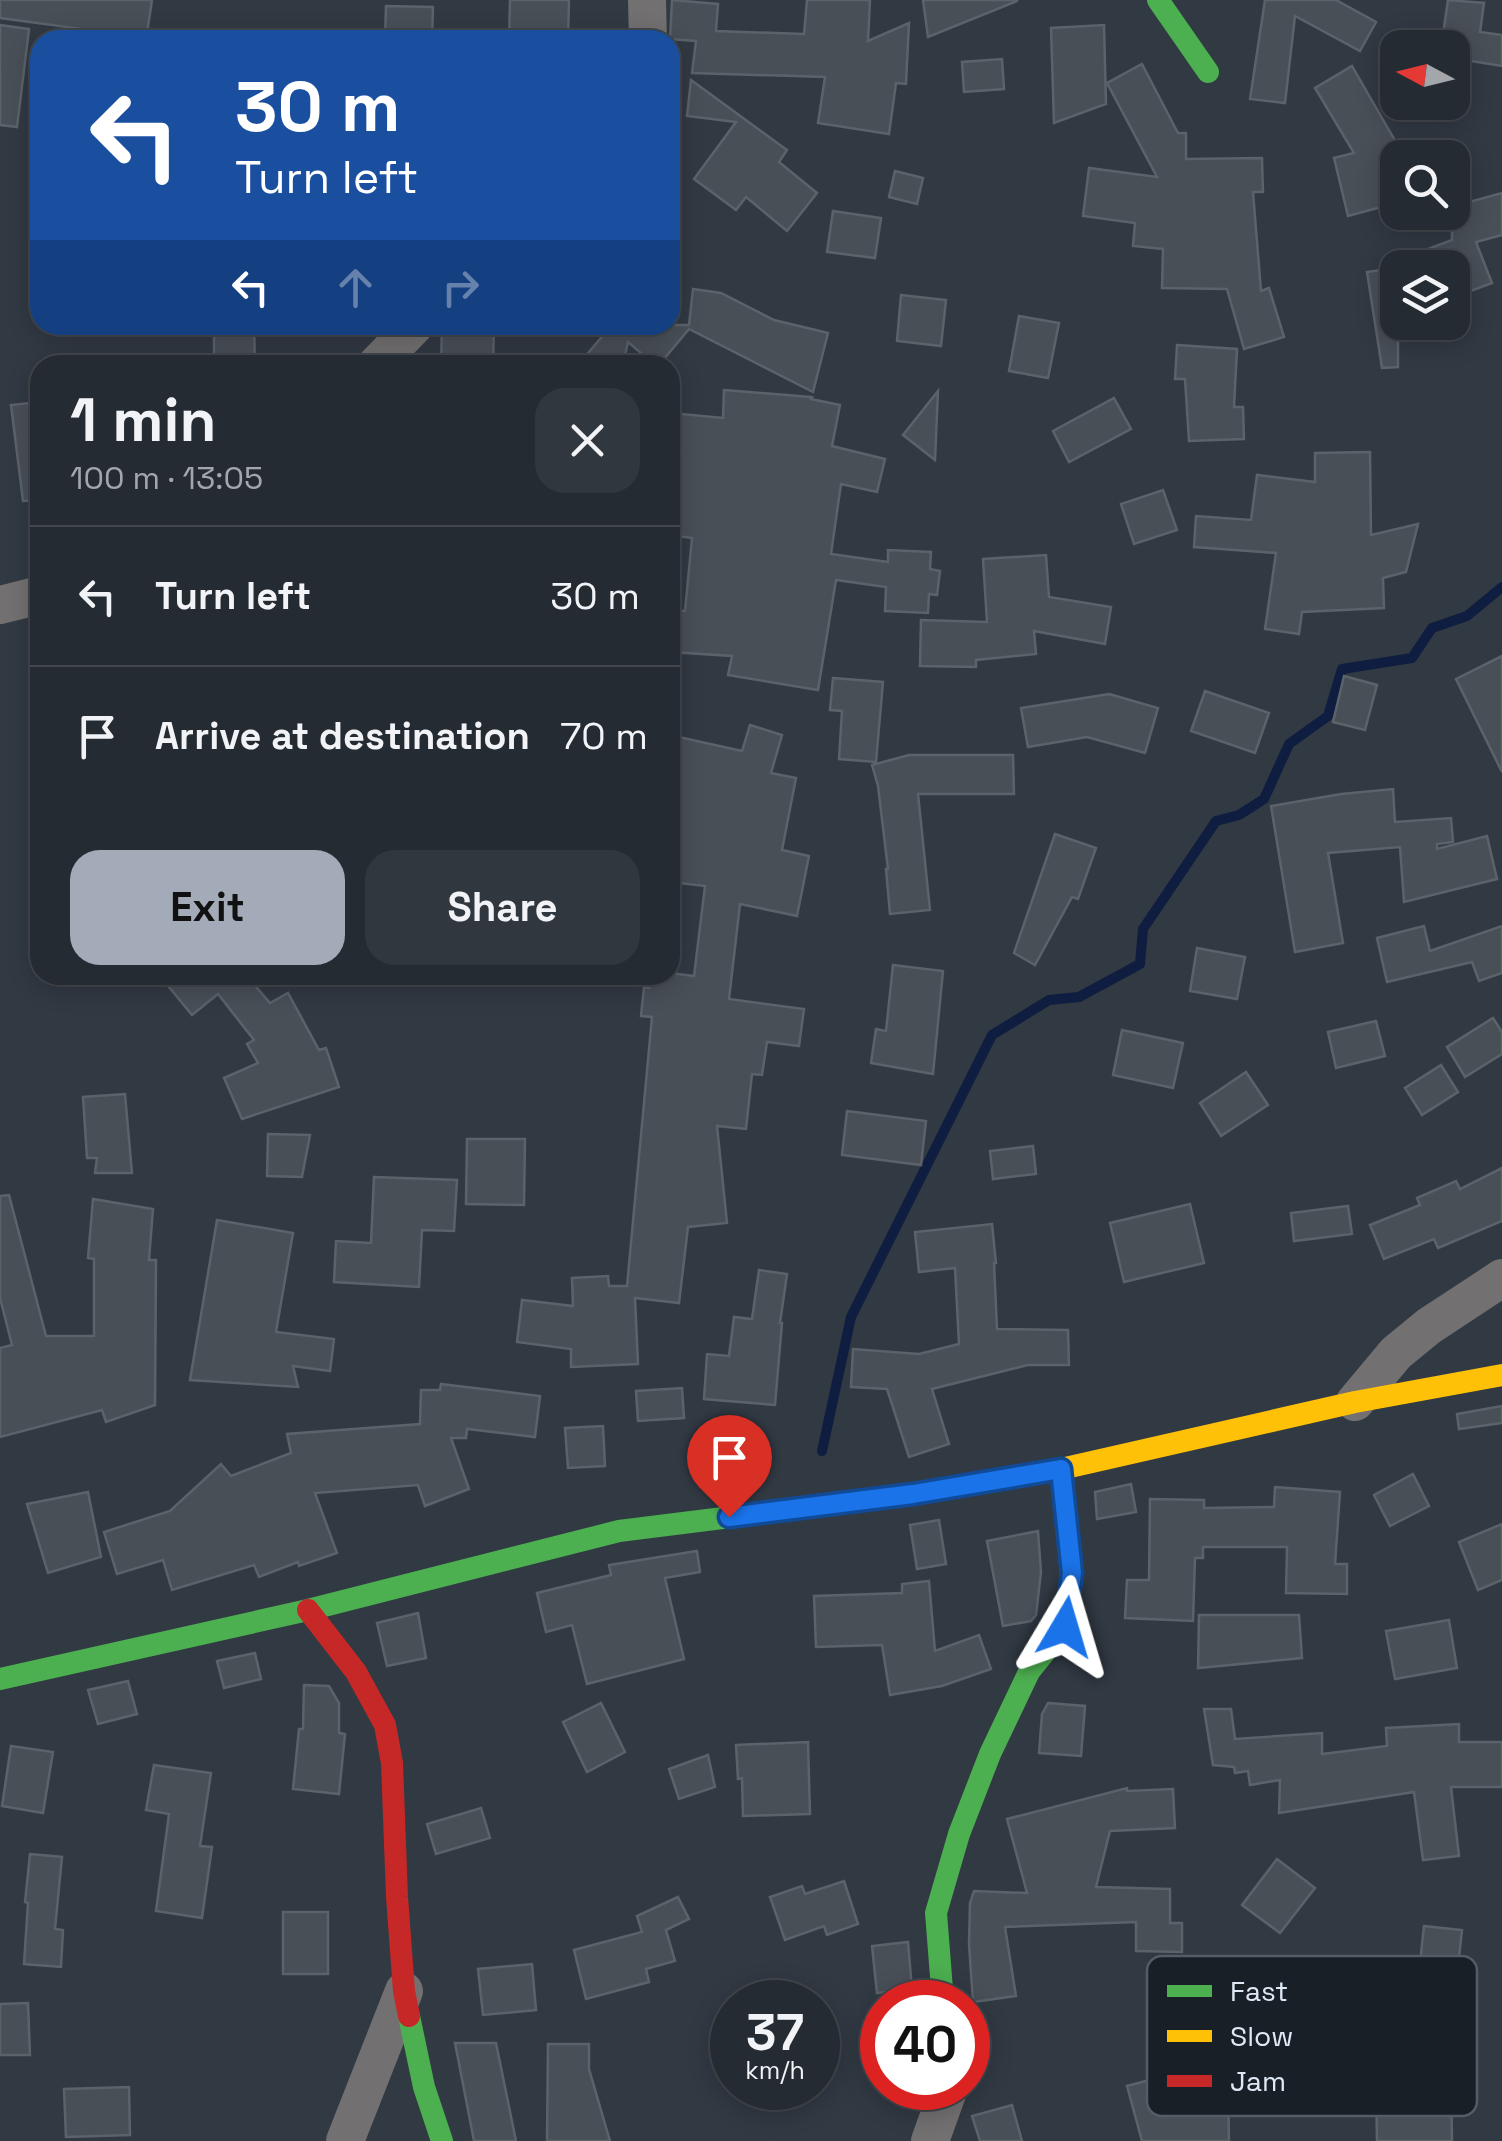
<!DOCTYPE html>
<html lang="en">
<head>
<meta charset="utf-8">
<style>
  body { margin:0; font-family:"Space Grotesk",sans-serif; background:#31373e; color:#f1f3f6; height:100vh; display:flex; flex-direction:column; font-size:38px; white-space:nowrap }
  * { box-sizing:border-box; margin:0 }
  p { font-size:32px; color:#a3a7ac }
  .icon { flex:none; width:55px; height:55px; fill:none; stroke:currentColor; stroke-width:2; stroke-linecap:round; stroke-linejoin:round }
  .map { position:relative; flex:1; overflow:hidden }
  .details { position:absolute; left:30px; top:355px; width:650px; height:630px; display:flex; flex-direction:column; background:#252b32; border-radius:30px; box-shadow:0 5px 25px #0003,0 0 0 2px #42474d }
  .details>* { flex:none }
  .hud { position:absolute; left:30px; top:30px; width:650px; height:305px; border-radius:30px; box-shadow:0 5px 25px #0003,0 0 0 2px #42474d; background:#1a4fa0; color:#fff; overflow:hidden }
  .needle { width:65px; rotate:277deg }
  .buttons { position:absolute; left:1380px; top:30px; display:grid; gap:20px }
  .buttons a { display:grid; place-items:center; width:90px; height:90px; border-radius:20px; background:#252b32; box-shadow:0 5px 25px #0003,0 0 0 2px #42474d; font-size:50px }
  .speed { position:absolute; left:710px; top:1980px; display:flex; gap:20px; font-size:50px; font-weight:700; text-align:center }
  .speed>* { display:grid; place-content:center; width:130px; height:130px; border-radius:50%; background:#252b32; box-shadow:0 5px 25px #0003,0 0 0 2px #42474d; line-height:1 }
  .speed small { font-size:25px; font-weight:400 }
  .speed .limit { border:15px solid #d22; background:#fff; color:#111 }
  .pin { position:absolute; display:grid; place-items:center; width:85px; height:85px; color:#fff; margin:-102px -42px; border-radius:50% 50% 50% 0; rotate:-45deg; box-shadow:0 0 10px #0007 }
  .pin .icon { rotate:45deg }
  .me { position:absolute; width:110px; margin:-55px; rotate:7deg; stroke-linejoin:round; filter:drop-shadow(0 0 8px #0008) }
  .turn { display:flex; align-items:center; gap:35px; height:210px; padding:0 40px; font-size:45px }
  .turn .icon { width:130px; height:130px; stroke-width:2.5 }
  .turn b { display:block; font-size:70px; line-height:85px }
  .lanes { display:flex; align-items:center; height:95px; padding:0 40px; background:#0003; justify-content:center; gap:50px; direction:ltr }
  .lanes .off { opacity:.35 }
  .round { display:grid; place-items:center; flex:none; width:105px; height:105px; border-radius:30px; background:#31373e }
  .headline { display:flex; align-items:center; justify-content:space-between; height:170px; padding:0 40px }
  h1 { font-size:60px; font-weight:700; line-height:75px }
  .primary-button { display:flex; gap:20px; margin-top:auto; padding:20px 40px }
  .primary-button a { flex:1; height:115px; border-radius:30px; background:#a2abb7; color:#111; font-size:40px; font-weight:700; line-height:115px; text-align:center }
  .primary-button a+a { background:#31373e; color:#f1f3f6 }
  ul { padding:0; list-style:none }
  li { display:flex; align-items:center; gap:30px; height:140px; padding:0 40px; border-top:2px solid #42474d }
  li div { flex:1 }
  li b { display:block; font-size:38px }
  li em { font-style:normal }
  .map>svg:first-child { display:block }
</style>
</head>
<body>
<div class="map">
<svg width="1502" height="2141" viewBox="0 0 1502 2141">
  <rect width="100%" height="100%" fill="#313943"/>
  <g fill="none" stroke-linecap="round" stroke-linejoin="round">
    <polyline stroke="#0e1d40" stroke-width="10" points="822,1451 851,1317 992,1035 1049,1000 1079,997 1140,964 1143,929 1216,821 1239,815 1264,799 1289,744 1328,716 1342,669 1412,658 1432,628 1467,616 1502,587"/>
  </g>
  <g fill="#484f57" stroke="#5b626a" stroke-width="2.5">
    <polygon points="0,0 152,0 146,40 102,40 104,32 0,18"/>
    <polygon points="510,0 569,0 568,40 509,40"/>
    <polygon points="672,0 718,4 716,31 804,34 807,0 870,0 868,41 909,23 906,84 896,83 889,134 818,123 825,77 692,73 696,41 670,39"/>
    <polygon points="923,0 1017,0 1017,1 928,37"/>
    <polygon points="1265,0 1336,0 1376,22 1360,51 1295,16 1285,103 1250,99"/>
    <polygon points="1448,0 1484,3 1480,32 1502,35 1502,66 1452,58 1452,48 1441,48"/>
    <polygon points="386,6 433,7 432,40 385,40"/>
    <polygon points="0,25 29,29 17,127 0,125"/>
    <polygon points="1104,25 1106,104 1054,123 1051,28"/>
    <polygon points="1002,59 1004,89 964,92 962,62"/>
    <polygon points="1142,64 1178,133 1186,133 1186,159 1262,158 1263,192 1253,192 1261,291 1269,288 1284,337 1244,349 1227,289 1162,288 1163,249 1133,246 1135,223 1083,216 1089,168 1157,177 1107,83"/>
    <polygon points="1352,66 1405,158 1383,158 1396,212 1389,214 1385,206 1348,216 1334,158 1354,153 1315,88"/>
    <polygon points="691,80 787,150 779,162 817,193 787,231 746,197 736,210 694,179 736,122 687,116"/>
    <polygon points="895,171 923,178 917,204 889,197"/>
    <polygon points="1455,185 1462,204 1502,193 1502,235 1476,242 1492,283 1452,298 1452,268 1398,268 1398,367 1382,368 1367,272 1395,268 1387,268 1386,265 1452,240 1452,186"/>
    <polygon points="833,211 881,218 875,258 827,252"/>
    <polygon points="693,289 721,293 774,320 828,333 813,392 689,329 659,365 655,365 628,342 623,365 578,365 610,327 607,325 689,325"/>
    <polygon points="901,295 946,300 941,346 897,341"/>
    <polygon points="1019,316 1059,323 1048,378 1009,371"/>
    <polygon points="214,325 254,325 255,365 214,365"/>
    <polygon points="442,325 494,325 493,365 441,365"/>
    <polygon points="1177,345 1237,349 1234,407 1243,407 1244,439 1189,441 1185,379 1175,379"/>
    <polygon points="724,390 812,397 811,399 840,405 832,446 885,459 877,492 841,484 831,554 888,562 888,550 931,552 930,569 940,571 937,595 929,594 928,613 885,611 886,587 836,580 818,690 728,675 732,656 670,652 670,610 685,611 692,538 670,535 681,453 670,452 672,413 723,418"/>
    <polygon points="938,391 935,460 903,435"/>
    <polygon points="1114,398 1131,429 1069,462 1053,431"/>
    <polygon points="40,402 40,500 23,501 11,405"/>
    <polygon points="1370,452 1371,535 1418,524 1406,572 1383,578 1384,608 1302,612 1299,634 1265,629 1276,553 1194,547 1196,516 1251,520 1257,475 1315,482 1315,453"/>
    <polygon points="1163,490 1177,530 1134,544 1121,504"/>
    <polygon points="1046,555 1049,597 1111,607 1105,644 1034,631 1036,654 976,660 976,667 920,666 921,620 987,622 983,559"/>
    <polygon points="1502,656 1502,772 1456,679"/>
    <polygon points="1344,676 1377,685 1365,730 1333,722"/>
    <polygon points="833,678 883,682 876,762 839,759 842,711 830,710"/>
    <polygon points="1205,691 1269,713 1255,753 1191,731"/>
    <polygon points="1109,694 1158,708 1145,753 1087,737 1028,747 1021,708"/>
    <polygon points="750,725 782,735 771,773 796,778 782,850 809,856 797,916 740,904 729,999 804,1009 799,1046 767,1042 762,1075 752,1074 746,1129 717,1126 727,1223 688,1227 679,1303 635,1298 638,1364 571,1367 571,1349 517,1342 522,1300 573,1306 572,1278 608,1276 609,1286 627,1286 652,1017 641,1016 644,987 649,988 650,975 670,975 670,973 694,976 705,886 670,882 670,807 676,774 670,773 670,735 742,751"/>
    <polygon points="909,755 1013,755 1014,794 918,794 930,910 890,914 886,869 888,869 878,786 872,765"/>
    <polygon points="1393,789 1395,822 1451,818 1453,842 1437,844 1437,849 1487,836 1497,879 1404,902 1400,847 1328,853 1343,943 1295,952 1271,806 1341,794"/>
    <polygon points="1055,834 1096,848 1078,899 1072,897 1035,965 1014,953"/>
    <polygon points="1424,926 1430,951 1502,926 1502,973 1479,981 1472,962 1387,982 1377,938"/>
    <polygon points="1197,948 1245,957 1237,999 1190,991"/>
    <polygon points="893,965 943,971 933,1074 871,1063 876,1029 886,1031"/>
    <polygon points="182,975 246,975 270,1003 288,993 319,1050 326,1048 339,1087 242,1119 224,1078 258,1063 247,1044 254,1040 218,994 192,1015 169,987"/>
    <polygon points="1493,1018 1502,1032 1502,1054 1465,1077 1447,1047"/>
    <polygon points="1376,1021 1385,1056 1336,1068 1328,1032"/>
    <polygon points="1122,1030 1183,1043 1173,1088 1113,1075"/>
    <polygon points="1441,1065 1458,1092 1422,1115 1405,1088"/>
    <polygon points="1246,1072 1268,1105 1221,1136 1200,1103"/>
    <polygon points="125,1094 132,1173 95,1173 97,1158 87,1158 83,1097"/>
    <polygon points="847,1111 926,1121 921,1165 842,1155"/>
    <polygon points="268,1134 310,1135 302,1177 267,1176"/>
    <polygon points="467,1139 525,1139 524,1205 466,1204"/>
    <polygon points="1033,1146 1036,1174 993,1179 990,1151"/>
    <polygon points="1502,1168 1502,1221 1438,1248 1434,1239 1384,1259 1370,1225 1420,1205 1417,1198 1456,1181 1460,1189"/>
    <polygon points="374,1177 457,1180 454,1231 422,1230 419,1287 334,1282 336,1241 371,1243"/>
    <polygon points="9,1195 46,1336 94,1336 94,1259 88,1258 93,1199 153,1209 149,1260 156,1260 155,1405 106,1422 102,1410 0,1437 0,1348 12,1345 0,1298 0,1196"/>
    <polygon points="1190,1204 1204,1263 1124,1282 1110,1223"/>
    <polygon points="1348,1206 1352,1234 1294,1241 1291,1213"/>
    <polygon points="217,1220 293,1233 276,1332 334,1339 330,1371 293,1366 298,1387 190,1380"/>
    <polygon points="992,1224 996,1263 994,1263 997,1329 1068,1330 1069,1365 1028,1365 932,1389 949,1444 909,1457 887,1389 851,1387 853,1349 919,1354 959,1344 955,1268 919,1272 915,1232"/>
    <polygon points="759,1270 787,1274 780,1323 782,1323 775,1405 704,1399 707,1354 729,1356 734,1317 752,1319"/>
    <polygon points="441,1384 540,1396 535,1437 467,1429 466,1438 451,1438 469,1489 425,1506 418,1485 315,1493 337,1553 299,1566 298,1562 259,1577 254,1565 172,1590 163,1560 117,1574 104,1532 170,1511 221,1464 231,1476 291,1453 287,1434 420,1424 421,1390 440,1390"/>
    <polygon points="682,1388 684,1418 638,1421 636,1391"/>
    <polygon points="1502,1406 1502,1423 1459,1429 1457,1414"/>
    <polygon points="603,1426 605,1466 568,1468 565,1428"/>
    <polygon points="1413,1474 1429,1506 1390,1526 1374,1495"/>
    <polygon points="1131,1484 1136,1512 1097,1519 1095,1492"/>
    <polygon points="1275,1487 1340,1492 1335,1564 1347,1564 1347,1594 1286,1593 1287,1547 1203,1547 1203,1558 1195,1558 1193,1621 1125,1618 1127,1580 1149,1580 1150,1499 1204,1500 1204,1508 1274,1507"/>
    <polygon points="88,1492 101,1557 48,1573 27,1504"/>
    <polygon points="939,1520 946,1564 917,1569 910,1525"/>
    <polygon points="1502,1524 1502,1580 1478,1590 1459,1542"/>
    <polygon points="1038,1531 1041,1572 1036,1615 1031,1621 1003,1626 987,1541"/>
    <polygon points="697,1551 700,1572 665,1578 684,1659 587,1684 572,1625 546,1632 537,1593 611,1575 609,1565"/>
    <polygon points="929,1581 935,1651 979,1635 991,1669 942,1686 890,1695 882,1645 816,1647 814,1596 902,1593 902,1584"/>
    <polygon points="418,1613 426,1658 387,1666 377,1623"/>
    <polygon points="1199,1615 1299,1615 1302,1658 1198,1668"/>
    <polygon points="1449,1620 1457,1668 1395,1679 1386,1631"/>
    <polygon points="255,1653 261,1679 224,1688 217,1661"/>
    <polygon points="128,1681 137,1714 98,1724 88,1690"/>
    <polygon points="304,1685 329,1686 339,1703 339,1733 345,1734 339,1794 293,1789 299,1729 303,1729"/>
    <polygon points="601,1703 625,1752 587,1772 563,1722"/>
    <polygon points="1048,1703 1085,1706 1081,1756 1039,1753 1042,1714"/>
    <polygon points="1204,1709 1231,1709 1235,1739 1322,1733 1322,1754 1387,1746 1386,1728 1459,1724 1459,1742 1502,1742 1502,1787 1451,1787 1459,1856 1423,1860 1414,1792 1279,1813 1280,1780 1250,1785 1248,1771 1235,1773 1234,1767 1213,1765"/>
    <polygon points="808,1742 810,1814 743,1816 742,1778 738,1779 736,1745"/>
    <polygon points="11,1746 53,1752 43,1813 2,1806"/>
    <polygon points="708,1755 715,1787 679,1799 669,1769"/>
    <polygon points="154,1765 211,1773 200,1846 212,1847 202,1918 156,1911 169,1814 146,1810"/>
    <polygon points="1127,1788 1127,1791 1173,1789 1175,1828 1110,1831 1096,1887 1170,1889 1170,1923 1182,1923 1182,1952 1136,1951 1136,1922 1005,1927 1016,1996 973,2002 969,1944 970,1903 974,1891 1027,1893 1007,1819"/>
    <polygon points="481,1808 490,1838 436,1854 427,1824"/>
    <polygon points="30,1854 62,1857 55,1929 63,1930 61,1967 24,1964 28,1903 25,1902"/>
    <polygon points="1277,1859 1315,1888 1280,1933 1242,1905"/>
    <polygon points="844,1881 858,1924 827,1935 824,1926 785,1940 770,1897 802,1886 805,1894"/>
    <polygon points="678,1897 689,1919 666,1930 675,1961 646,1969 649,1982 586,1999 574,1950 642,1932 637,1916"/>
    <rect x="283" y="1912" width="45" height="62"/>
    <polygon points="1424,1926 1462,1930 1457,1975 1462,1975 1454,2081 1451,2081 1452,2141 1377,2141 1376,2086 1314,2081 1318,2044 1352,2048 1351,2058 1406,2057 1409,2005 1390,2004 1393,1971 1419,1972"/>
    <polygon points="908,1942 912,1989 877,1993 872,1946"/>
    <polygon points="532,1964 536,2010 483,2015 478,1969"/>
    <polygon points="28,2003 30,2055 0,2055 0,2004"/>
    <polygon points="455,2043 496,2043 516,2141 474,2141"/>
    <polygon points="548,2044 589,2044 589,2069 610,2141 547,2141"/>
    <polygon points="1176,2073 1181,2092 1228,2091 1229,2141 1142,2141 1127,2086"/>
    <polygon points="129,2087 130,2135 66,2137 64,2089"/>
    <polygon points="1012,2105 1022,2141 980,2141 972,2116"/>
  </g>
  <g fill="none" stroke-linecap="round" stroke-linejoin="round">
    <g stroke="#727071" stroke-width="38">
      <polyline points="647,0 648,40"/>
      <polyline points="376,365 415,325"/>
      <polyline points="0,605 40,595"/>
      <polyline points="1355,1402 1396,1353 1429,1326 1502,1278"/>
      <polyline points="345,2141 404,1991"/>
      <polyline points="930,2141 949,2088"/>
    </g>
    <g stroke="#4caf50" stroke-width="22">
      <polyline points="1158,0 1208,72"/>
      <polyline points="0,1679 308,1610 619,1531 899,1496"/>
      <polyline points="943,2002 936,1913 959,1834 990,1754 1029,1672 1065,1627 1071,1573 1061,1469"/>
      <polyline points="409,2016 424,2087 442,2141"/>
    </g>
    <polyline stroke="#ffc107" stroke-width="22" points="899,1496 1061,1469 1355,1402 1502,1375"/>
    <polyline stroke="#c62828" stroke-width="22" points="308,1610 356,1672 385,1725 392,1763 397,1897 404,1991 409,2016"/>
  </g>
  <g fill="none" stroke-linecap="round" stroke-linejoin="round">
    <defs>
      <polyline id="route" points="729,1517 913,1494 1061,1469 1072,1573 1065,1627"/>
    </defs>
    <use href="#route" stroke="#114b97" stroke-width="25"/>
    <use href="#route" stroke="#1a73e8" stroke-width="18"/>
  </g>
  <rect x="1147" y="1956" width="330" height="160" rx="15" fill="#181f27" stroke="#545c65" stroke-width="2.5"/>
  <rect x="1167" y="1985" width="45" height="12" fill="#4caf50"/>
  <rect x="1167" y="2030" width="45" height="12" fill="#ffc107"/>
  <rect x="1167" y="2075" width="45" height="12" fill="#c62828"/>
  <g font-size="28" fill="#dfe9f5">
    <text x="1230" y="2001">Fast</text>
    <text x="1230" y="2046">Slow</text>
    <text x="1230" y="2091">Jam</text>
  </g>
</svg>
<div class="buttons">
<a><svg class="needle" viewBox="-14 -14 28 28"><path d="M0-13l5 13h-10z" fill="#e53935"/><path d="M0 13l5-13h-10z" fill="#a3a7ac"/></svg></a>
<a><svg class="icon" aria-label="search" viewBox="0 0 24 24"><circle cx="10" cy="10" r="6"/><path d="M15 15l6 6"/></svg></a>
<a><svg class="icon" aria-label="layers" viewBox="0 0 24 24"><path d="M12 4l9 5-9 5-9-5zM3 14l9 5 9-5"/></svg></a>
</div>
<div class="speed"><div>37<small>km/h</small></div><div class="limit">40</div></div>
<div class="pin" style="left:729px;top:1517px;background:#d93025"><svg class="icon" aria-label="arrive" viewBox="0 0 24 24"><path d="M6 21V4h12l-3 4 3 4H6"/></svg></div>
<svg class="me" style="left:1065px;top:1627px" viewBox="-20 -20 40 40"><path d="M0-17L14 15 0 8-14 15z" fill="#1a73e8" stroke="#fff" stroke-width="4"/></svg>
<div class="hud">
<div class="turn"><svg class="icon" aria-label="left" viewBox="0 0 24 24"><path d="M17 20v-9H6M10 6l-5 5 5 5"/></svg><div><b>30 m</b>Turn left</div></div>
<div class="lanes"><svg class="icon" aria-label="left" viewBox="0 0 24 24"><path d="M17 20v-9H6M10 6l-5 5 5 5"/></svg><svg class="icon off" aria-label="ahead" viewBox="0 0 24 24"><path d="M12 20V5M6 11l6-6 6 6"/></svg><svg class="icon off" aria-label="right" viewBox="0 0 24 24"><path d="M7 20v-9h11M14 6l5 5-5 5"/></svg></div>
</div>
<section class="details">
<div class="headline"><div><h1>1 min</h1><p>100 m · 13:05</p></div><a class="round"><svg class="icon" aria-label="close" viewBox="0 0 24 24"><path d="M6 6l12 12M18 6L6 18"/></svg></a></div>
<ul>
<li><svg class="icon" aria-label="left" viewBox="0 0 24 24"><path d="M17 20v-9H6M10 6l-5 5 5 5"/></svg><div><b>Turn left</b></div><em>30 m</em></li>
<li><svg class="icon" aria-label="arrive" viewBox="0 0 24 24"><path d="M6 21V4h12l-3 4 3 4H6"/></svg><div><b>Arrive at destination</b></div><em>70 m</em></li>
</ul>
<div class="primary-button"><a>Exit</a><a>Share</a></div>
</section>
</div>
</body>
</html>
